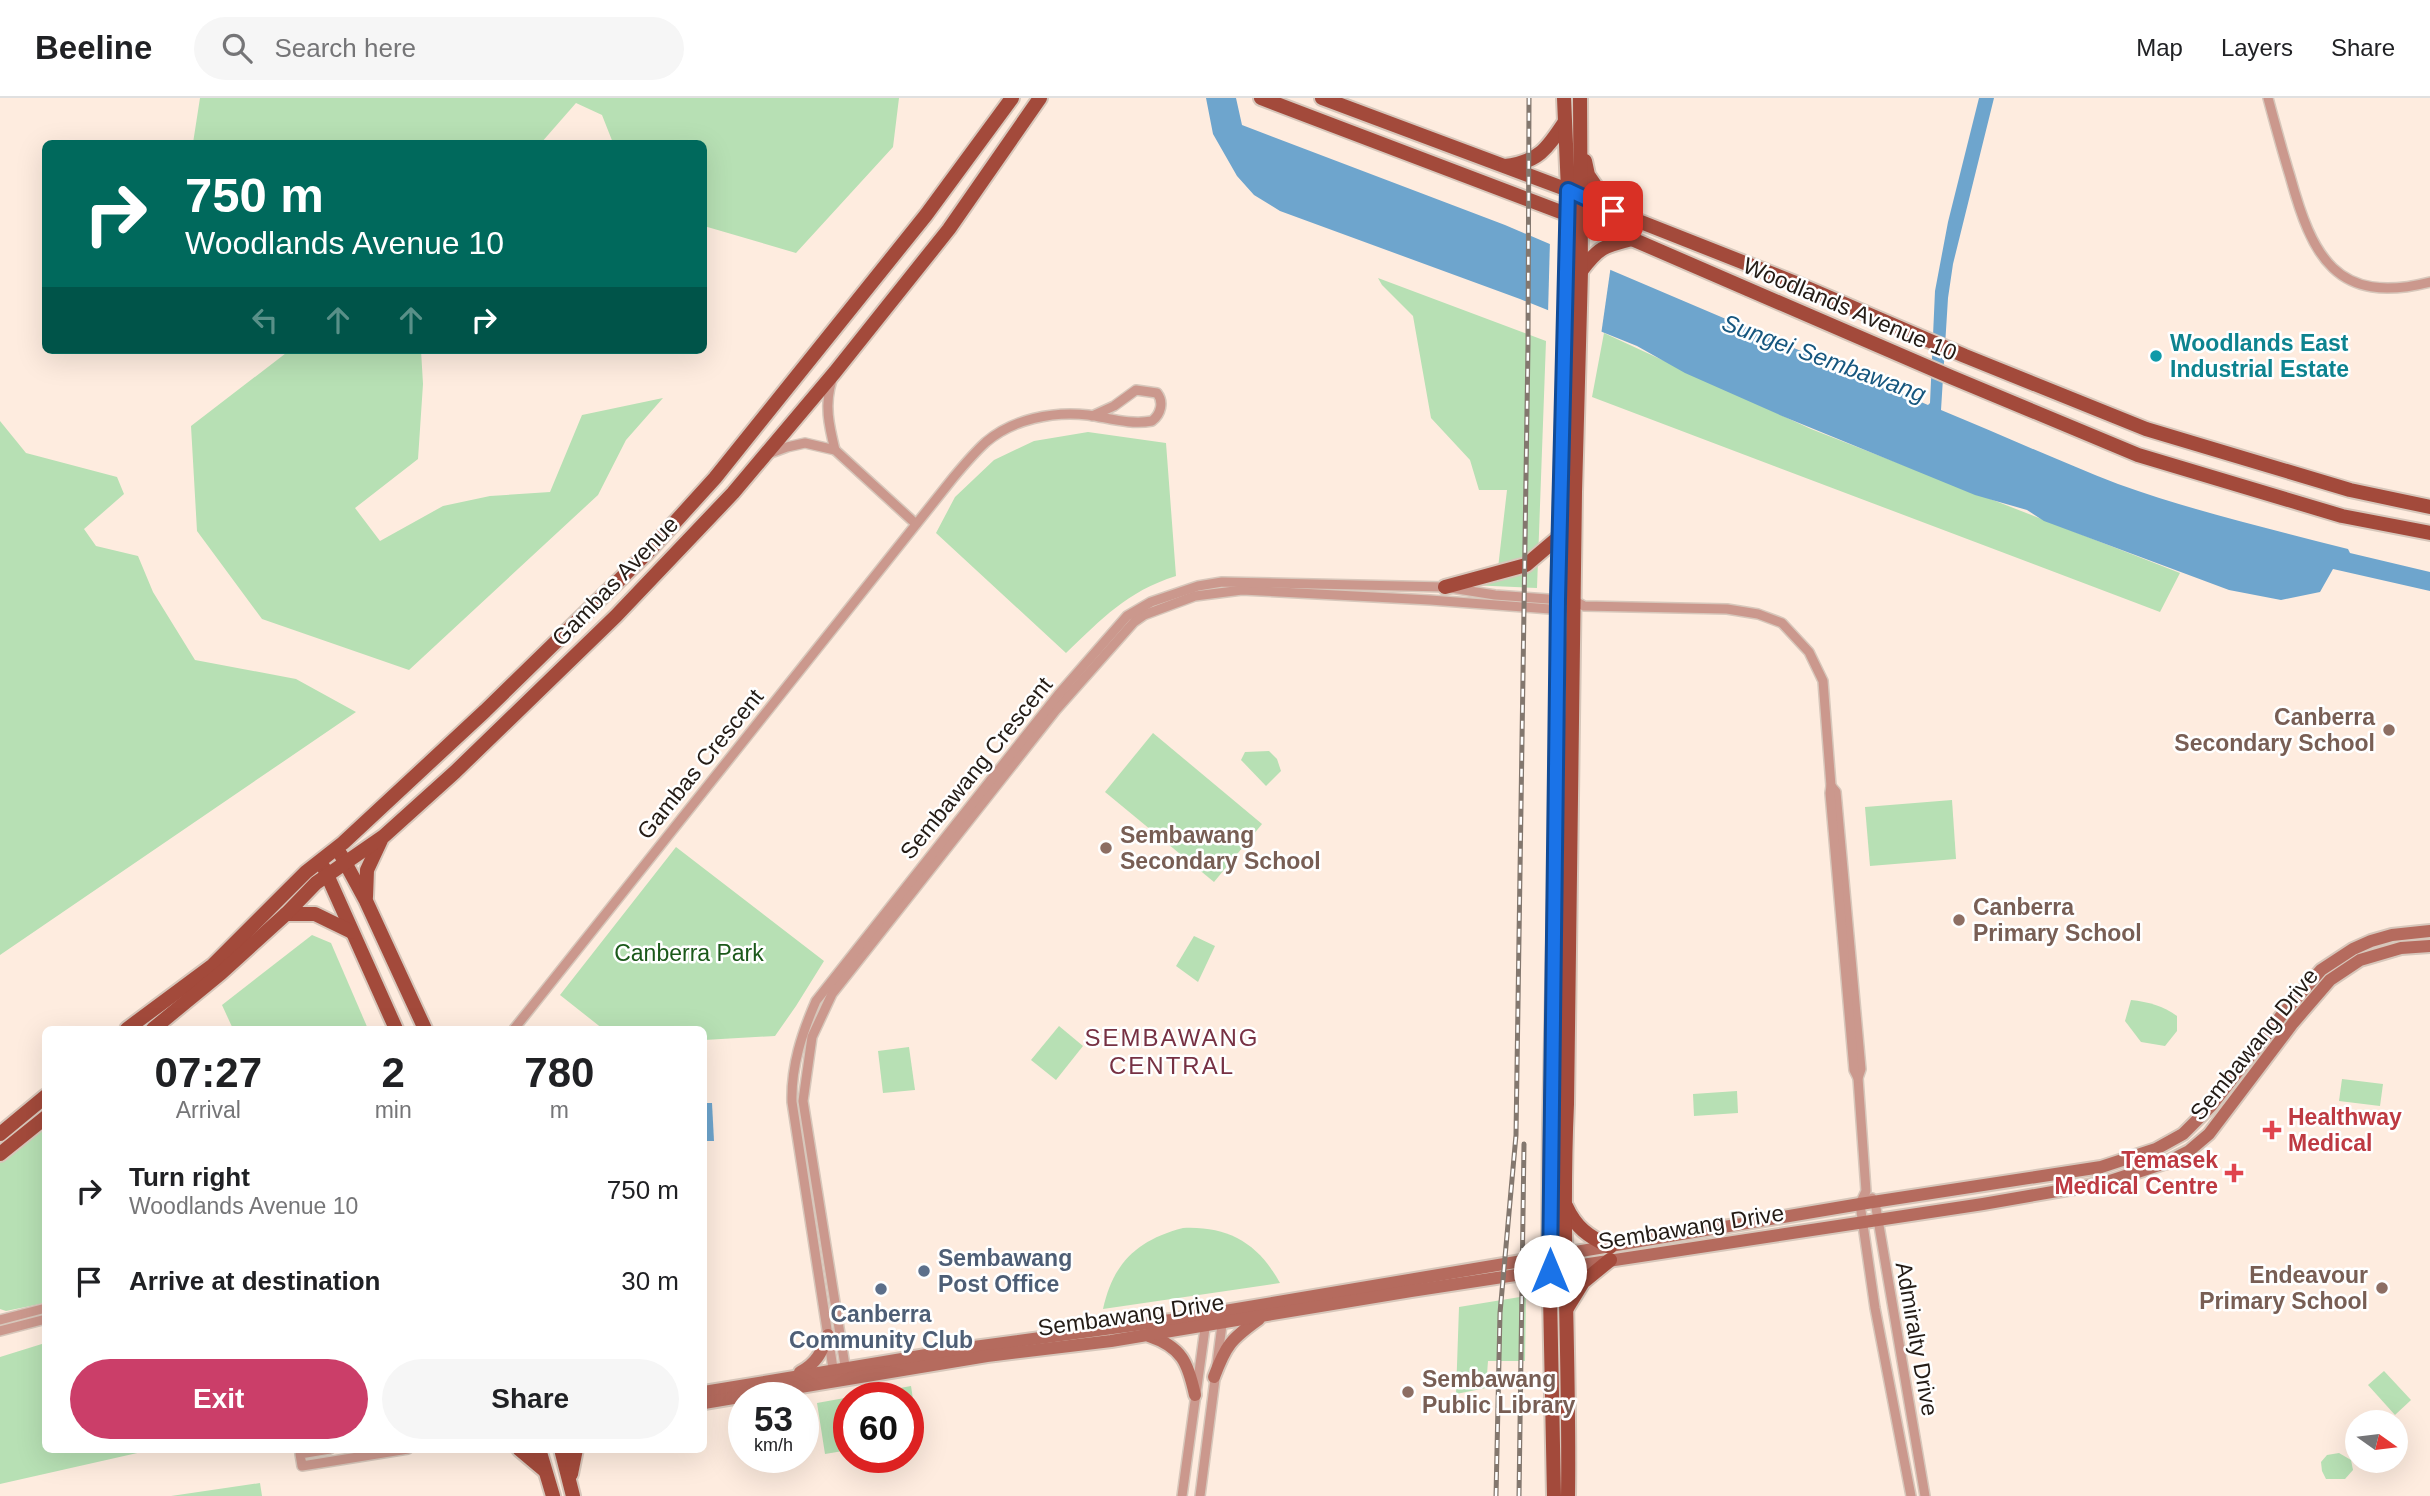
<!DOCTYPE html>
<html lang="en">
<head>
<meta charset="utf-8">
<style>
  body { margin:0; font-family:Helvetica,sans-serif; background:#f6f6f6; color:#202124; height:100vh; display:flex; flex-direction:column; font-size:26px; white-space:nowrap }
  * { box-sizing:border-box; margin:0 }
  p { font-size:23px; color:#757577 }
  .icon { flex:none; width:38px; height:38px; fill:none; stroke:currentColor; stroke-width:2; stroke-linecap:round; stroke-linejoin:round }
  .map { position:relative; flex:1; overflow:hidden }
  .panel { position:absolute; left:42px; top:928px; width:665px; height:427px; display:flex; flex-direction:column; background:#fff; border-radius:10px; box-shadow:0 7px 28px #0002 }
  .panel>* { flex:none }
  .hud { position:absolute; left:42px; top:42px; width:665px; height:214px; border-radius:10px; box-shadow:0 7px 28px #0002; background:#00695c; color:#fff; overflow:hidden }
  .needle { width:46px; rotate:104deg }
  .controls { position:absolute; left:2345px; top:1312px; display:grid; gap:14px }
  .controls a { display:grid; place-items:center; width:63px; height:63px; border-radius:50%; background:#fff; box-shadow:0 7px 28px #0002; font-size:35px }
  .speed { position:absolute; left:728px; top:1284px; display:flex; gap:14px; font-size:35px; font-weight:700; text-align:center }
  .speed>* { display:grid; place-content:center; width:91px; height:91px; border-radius:50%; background:#fff; box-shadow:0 7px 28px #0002; line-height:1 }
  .speed small { font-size:18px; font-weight:400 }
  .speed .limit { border:10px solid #d22; background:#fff; color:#111 }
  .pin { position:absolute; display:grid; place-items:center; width:60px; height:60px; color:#fff; margin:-30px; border-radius:14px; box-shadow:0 4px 10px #0006 }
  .me { position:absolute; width:77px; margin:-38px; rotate:0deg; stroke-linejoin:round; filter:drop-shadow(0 0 5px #0008) }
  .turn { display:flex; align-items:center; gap:24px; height:147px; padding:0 28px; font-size:32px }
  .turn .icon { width:91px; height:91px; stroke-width:2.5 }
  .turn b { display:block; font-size:49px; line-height:60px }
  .lanes { display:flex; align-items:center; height:66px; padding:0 28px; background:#0003; justify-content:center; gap:35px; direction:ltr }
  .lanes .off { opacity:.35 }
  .eta { display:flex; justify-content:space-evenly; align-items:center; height:119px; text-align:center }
  .eta b { font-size:42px; font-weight:600; line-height:49px }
  .cta { display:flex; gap:14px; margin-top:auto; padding:14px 28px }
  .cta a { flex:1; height:80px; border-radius:42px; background:#cb3e69; color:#fff; font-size:28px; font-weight:600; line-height:80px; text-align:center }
  .cta a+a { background:#f6f6f6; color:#202124 }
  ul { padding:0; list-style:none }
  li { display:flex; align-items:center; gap:21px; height:91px; padding:0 28px }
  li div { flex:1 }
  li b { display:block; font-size:26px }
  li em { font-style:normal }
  header { display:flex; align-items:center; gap:42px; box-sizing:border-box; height:98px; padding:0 35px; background:#fff; border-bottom:2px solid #e0e0e0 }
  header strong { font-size:33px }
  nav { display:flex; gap:38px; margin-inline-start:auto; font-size:24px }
  .search { width:490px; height:63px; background:#f6f6f6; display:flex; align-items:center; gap:18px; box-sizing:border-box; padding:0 24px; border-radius:38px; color:#757577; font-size:26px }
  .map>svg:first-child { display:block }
</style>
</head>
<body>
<header>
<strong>Beeline</strong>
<div class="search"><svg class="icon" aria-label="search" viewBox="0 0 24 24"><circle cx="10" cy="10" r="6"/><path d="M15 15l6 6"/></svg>Search here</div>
<nav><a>Map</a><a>Layers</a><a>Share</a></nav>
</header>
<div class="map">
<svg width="2430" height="1398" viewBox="0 0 2430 1398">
  <rect width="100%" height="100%" fill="#feecdf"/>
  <g fill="#b7e0b4">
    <polygon points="200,0 899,0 893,49 796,155 704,128 704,46 613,45 602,17 576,5 541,45 193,45"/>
    <polygon points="1378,180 1546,243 1537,490 1470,487 1498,470 1507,392 1479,392 1470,362 1431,320 1413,218 1382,187"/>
    <polygon points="1604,235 1811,331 2180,475 2160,514 1592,299"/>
    <polygon points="290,252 421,252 423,286 418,361 355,410 380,443 443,408 490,398 550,394 582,317 663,300 626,342 598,397 409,572 262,521 197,433 191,328"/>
    <polygon points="0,323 26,355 117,379 124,396 84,431 96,448 138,458 153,494 195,562 296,581 356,614 0,857"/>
    <path d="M1088,334L1166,345L1176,478C1126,494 1103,520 1066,555L936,435L955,399L994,362L1034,343Z"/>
    <polygon points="1153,635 1262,726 1214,784 1105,694"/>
    <polygon points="1269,653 1277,661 1281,673 1266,688 1241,662 1245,654"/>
    <polygon points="1952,702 1956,761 1870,768 1865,709"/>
    <polygon points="676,749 824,863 796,908 775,938 704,942 704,931 603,931 560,897"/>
    <polygon points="312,837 331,845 368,931 233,931 222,907"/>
    <polygon points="1194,838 1215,848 1198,884 1176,868"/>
    <path d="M2131,902C2149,904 2163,908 2177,918V933L2165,948L2141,944L2125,923Z"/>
    <polygon points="1059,928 1083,948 1056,982 1031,962"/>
    <polygon points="909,949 915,992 883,995 878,953"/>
    <polygon points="2342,981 2383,986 2380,1008 2339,1003"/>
    <polygon points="1737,993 1738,1015 1694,1018 1693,996"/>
    <polygon points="45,1027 45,1205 6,1213 0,1211 0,1064"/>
    <path d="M1183,1130C1228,1128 1258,1145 1280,1185L1103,1211C1113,1165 1137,1142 1183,1130Z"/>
    <polygon points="1526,1198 1525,1263 1488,1263 1486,1290 1456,1296 1459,1209"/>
    <polygon points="45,1245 46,1351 155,1351 0,1386 0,1259"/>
    <polygon points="2384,1273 2411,1302 2395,1317 2368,1287"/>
    <polygon points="911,1288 919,1340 908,1341 908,1300 849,1300 849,1352 825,1356 817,1305"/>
    <polygon points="2339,1355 2351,1362 2353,1372 2345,1381 2326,1381 2322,1373 2321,1364 2327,1357"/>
    <polygon points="260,1385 262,1398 171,1398"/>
  </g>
  <g fill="#6ea5cd">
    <path d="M1206,0H1236L1242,27L1505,127L1928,307L1930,305L1935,193L1948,124L1979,0H1994L1953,166L1948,200L1941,312C2000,336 2058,363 2118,386C2193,413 2271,431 2348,451L2350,455L2430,474V493L2333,471L2320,494L2281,502L2229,492L2044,423L2027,412L1975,397L1782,318L1685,275L1637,248L1520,201L1280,113L1254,97L1237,78L1213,36Z"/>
    <polygon points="704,1005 712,1005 714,1043 704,1043"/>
  </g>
  <polygon fill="#feecdf" points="1550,142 1611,167 1601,237 1548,216"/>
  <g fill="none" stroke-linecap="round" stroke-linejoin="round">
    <defs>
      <g id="minor">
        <path d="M2268,0C2275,26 2282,52 2290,78C2312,158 2336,208 2430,184"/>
        <path d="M832,282C824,306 829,328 835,352"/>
        <polyline points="768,356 787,349 805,345 835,352 916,426"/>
        <polyline points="1831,688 1836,694 1861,971 1858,980 1866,1093 1860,1106 1875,1210 1911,1398"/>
        <path d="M514,931L953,380C963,368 974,355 986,344C1013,321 1053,313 1088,317C1109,320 1130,327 1152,323C1161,316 1164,304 1157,295L1136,292L1114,308L1092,318"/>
        <polyline points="1872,1100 1875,1104 1925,1398"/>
        <polyline points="0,1222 46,1210"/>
        <polyline points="0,1233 46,1221"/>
        <polyline points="846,1274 803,1003 812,939 832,896 1056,612 1134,524 1144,517 1195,498 1242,492 1430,502 1563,512"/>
        <path d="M834,1277L792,1004C791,968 802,935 816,903L1058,597L1127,518L1151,504L1198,488L1222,484L1445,489L1495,497L1575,503L1584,508L1727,511L1758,516L1782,525L1809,554L1823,583L1831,688L1830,695L1854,972L1858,980"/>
        <polyline points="330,1351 300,1356 302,1368 408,1351"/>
        <polyline points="1182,1398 1206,1223"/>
        <polyline points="1200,1398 1223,1219"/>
      </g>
      <g id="secondary">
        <path d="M1149,1238C1182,1249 1188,1265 1195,1297"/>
        <path d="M800,1274C816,1266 822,1254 828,1237"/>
        <path d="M1214,1279C1226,1247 1231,1241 1259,1221"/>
        <polyline points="704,1294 974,1249 1171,1222 1860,1106 2101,1069 2156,1051 2183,1036 2211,1008 2281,918 2321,872 2353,851 2371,843 2392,837 2430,833"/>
        <polyline points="704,1305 987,1258 1111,1243 1411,1193 1983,1106 2104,1085 2165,1065 2189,1053 2209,1036 2293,925 2330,882 2360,862 2401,850 2430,848"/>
      </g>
      <g id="primary">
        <polyline points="1261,0 1632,141 1951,279 2138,357 2342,418 2430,435"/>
        <polyline points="1322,0 1568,92 1613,113 1793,184 1965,258 2146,331 2350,392 2430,409"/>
        <polyline points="1585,63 1588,77 1610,109"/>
        <path d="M1505,68C1538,64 1547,51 1564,25"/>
        <path d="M1581,173C1599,149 1604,148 1632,141"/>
        <polyline points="1445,489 1526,467 1560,438"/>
        <polyline points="341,757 366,803 425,931"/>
        <polyline points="324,770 396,931"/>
        <polyline points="366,799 367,772 381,742"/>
        <polyline points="286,816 315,816 352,834"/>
        <polyline points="127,931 213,867 306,774 343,745 485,613 647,455 715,380 926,117 1012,0"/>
        <polyline points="153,931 221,875 286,816 316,785 384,738 455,674 616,518 733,395 835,274 949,131 1040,0"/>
        <polyline points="0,1036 46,998"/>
        <polyline points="0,1056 46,1019"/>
        <path d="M1566,1108C1576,1130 1588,1138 1610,1149"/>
        <polyline points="1567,1210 1583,1184 1610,1162"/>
        <polyline points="519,1351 544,1372"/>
        <polyline points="539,1351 553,1398"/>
        <polyline points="561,1351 573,1398"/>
        <polyline points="571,1376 576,1351"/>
        <polyline points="1554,1398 1549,1146 1550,1027 1558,664 1558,502 1566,210 1568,92 1564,0"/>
        <path d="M1568,1398C1570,1267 1561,1137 1567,1006L1575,394L1581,173L1580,0"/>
      </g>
    </defs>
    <use href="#minor" stroke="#d7c7bb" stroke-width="12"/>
    <use href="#secondary" stroke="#d7c7bb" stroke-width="16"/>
    <use href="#primary" stroke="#d7c7bb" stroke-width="18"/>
    <use href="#minor" stroke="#cb988d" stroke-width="9"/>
    <use href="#secondary" stroke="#b56b5e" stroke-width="12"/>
    <use href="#primary" stroke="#a34a3b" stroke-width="14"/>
    <defs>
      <g id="rail">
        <polyline points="1496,1398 1500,1215 1516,1037 1528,247 1529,0"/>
        <polyline points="1519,1398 1524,1046"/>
      </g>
    </defs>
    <use href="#rail" stroke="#83776e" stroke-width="5"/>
    <use href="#rail" stroke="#fff" stroke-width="2.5" stroke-dasharray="8" stroke-linecap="butt"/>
  </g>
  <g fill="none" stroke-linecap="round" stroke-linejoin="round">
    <defs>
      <polyline id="route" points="1550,1173 1558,502 1568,92 1613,113"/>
    </defs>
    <use href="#route" stroke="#114b97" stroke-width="18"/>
    <use href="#route" stroke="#1a73e8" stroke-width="12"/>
  </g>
  <circle fill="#0f9aa8" stroke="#fff" stroke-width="2.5" cx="2156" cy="258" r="7"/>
  <g fill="#8d6e63" stroke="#fff" stroke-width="2.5">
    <circle cx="2389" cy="632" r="7"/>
    <circle cx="1106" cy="750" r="7"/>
    <circle cx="1959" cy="822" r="7"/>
    <circle cx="2382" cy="1190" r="7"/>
    <circle cx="1408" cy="1294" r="7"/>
  </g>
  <g fill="#e0444e" stroke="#fff" stroke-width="2.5">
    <path d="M2268.5 1021.5h7v7h7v7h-7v7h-7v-7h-7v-7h7z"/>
    <path d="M2230.5 1064.5h7v7h7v7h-7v7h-7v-7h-7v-7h7z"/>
  </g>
  <g fill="#5c6f8a" stroke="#fff" stroke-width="2.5">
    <circle cx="924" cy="1173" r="7"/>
    <circle cx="881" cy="1191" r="7"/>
  </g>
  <g text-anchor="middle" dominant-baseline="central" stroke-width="5" stroke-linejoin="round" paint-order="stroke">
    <g font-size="23" fill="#241c16" stroke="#fff">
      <text transform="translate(1850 211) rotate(23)">Woodlands Avenue 10</text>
      <text transform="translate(615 483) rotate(-46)">Gambas Avenue</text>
      <text transform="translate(700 666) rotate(-51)">Gambas Crescent</text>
      <text transform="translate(976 670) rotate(-51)">Sembawang Crescent</text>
      <text transform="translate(2254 946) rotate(-51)">Sembawang Drive</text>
      <text transform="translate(1691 1129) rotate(-9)">Sembawang Drive</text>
      <text transform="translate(1131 1217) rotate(-8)">Sembawang Drive</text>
      <text transform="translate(1917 1241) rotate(80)">Admiralty Drive</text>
    </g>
    <g font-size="23" font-weight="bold" fill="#0d838f" stroke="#fff" text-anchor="start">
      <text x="2170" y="245">Woodlands East<tspan x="2170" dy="26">Industrial Estate</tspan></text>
    </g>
    <g font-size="23" font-weight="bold" fill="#785e54" stroke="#fff" text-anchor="start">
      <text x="2375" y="619" text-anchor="end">Canberra<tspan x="2375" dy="26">Secondary School</tspan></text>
      <text x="1120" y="737">Sembawang<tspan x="1120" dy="26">Secondary School</tspan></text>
      <text x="1973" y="809">Canberra<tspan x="1973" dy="26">Primary School</tspan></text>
      <text x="2368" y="1177" text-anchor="end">Endeavour<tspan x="2368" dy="26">Primary School</tspan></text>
      <text x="1422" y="1281">Sembawang<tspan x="1422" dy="26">Public Library</tspan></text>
    </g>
    <g font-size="23" fill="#1b591a" stroke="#fff">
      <text x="689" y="855">Canberra Park</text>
    </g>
    <g font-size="23" font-weight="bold" fill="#be3a42" stroke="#fff" text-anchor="start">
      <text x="2288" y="1019">Healthway<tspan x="2288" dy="26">Medical</tspan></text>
      <text x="2218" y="1062" text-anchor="end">Temasek<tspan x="2218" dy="26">Medical Centre</tspan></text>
    </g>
    <g font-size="23" font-weight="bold" fill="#4e5e75" stroke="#fff" text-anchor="start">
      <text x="938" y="1160">Sembawang<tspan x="938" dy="26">Post Office</tspan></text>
      <text x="881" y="1216" text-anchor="middle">Canberra<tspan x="881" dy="26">Community Club</tspan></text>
    </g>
    <g font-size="24" font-style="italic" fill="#16567e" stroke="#fff">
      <text transform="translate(1824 260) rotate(20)">Sungei Sembawang</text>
    </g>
    <g font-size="24" letter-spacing="2" fill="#773143" stroke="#fff">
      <text x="1172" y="939">SEMBAWANG<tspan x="1172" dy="28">CENTRAL</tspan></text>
    </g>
  </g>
</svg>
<div class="controls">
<a><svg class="needle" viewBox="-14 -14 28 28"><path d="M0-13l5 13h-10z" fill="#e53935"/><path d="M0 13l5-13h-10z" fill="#757577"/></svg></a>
</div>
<div class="speed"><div>53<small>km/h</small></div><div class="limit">60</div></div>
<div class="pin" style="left:1613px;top:113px;background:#d93025"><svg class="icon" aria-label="arrive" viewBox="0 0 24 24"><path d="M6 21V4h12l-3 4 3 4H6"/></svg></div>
<svg class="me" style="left:1550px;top:1173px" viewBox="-20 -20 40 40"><circle r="19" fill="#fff"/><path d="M0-13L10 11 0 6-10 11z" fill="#1a73e8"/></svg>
<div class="hud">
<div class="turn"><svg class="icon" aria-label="right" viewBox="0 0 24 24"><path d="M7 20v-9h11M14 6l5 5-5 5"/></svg><div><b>750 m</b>Woodlands Avenue 10</div></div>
<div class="lanes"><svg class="icon off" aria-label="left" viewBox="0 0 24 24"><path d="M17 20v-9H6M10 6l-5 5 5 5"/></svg><svg class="icon off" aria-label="ahead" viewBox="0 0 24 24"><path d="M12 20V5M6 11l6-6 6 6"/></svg><svg class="icon off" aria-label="ahead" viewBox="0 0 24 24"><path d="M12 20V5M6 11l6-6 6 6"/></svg><svg class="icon" aria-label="right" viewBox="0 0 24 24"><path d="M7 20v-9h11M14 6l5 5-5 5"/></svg></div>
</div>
<section class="panel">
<div class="eta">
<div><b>07:27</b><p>Arrival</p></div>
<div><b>2</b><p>min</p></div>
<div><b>780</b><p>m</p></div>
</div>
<ul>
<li><svg class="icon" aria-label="right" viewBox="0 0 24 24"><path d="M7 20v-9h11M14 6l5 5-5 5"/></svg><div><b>Turn right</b><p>Woodlands Avenue 10</p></div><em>750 m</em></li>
<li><svg class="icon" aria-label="arrive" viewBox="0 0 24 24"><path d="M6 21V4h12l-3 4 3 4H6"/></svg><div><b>Arrive at destination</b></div><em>30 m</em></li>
</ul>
<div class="cta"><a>Exit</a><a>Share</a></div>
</section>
</div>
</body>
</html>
